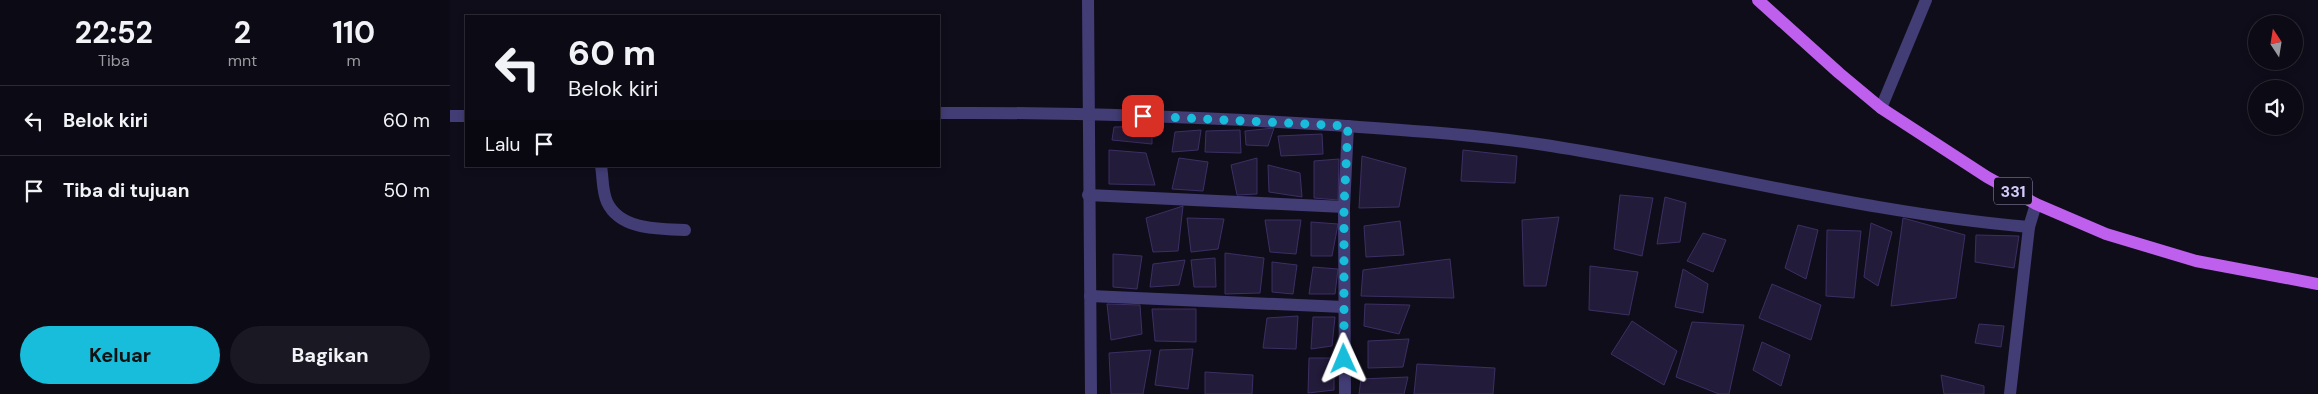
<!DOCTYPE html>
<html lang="id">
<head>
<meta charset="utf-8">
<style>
  body { margin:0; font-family:"DM Sans",sans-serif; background:#1a1822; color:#f1f3f6; height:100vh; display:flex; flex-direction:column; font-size:19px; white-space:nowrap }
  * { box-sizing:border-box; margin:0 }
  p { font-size:16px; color:#9a9aa0 }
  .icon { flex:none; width:28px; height:28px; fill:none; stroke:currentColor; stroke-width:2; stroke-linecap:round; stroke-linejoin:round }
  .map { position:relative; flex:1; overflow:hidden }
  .sheet { display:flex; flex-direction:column; background:#0c0a14; width:450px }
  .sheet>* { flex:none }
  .top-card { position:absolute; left:15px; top:15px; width:475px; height:152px; border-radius:0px; box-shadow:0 2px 8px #0003,0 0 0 1px #2c2b34; background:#0c0a14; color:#f1f3f6; overflow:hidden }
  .needle { width:32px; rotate:348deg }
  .buttons { position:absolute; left:1798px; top:15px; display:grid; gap:10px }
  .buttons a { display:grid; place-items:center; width:55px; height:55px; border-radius:50%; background:#0c0a14; box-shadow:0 2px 8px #0003,0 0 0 1px #2c2b34; font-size:25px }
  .pin { position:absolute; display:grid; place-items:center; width:42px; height:42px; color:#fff; margin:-21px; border-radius:10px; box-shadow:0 2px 8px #0006 }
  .me { position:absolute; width:55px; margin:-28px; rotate:359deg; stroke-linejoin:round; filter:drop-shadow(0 0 4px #0008) }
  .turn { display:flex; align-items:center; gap:18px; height:105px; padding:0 20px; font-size:22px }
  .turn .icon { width:65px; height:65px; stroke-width:2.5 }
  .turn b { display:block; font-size:35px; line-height:42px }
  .then { display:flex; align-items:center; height:48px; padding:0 20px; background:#0003; gap:10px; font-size:19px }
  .eta { display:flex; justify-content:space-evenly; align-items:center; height:85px; text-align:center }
  .eta b { font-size:30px; font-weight:700; line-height:35px }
  .action { display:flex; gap:10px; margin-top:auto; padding:10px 20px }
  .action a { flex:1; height:58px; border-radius:30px; background:#17bdda; color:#111; font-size:20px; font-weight:700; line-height:58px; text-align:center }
  .action a+a { background:#1a1822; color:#f1f3f6 }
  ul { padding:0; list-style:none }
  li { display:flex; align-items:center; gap:15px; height:70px; padding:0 20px; border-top:1px solid #2c2b34 }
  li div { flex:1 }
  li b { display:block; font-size:19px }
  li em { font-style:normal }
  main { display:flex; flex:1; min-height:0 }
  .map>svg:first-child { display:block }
</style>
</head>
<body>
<main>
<section class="sheet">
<div class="eta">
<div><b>22:52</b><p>Tiba</p></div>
<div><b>2</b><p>mnt</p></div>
<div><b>110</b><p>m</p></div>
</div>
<ul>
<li><svg class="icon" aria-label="left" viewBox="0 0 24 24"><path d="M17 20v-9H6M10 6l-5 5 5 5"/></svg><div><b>Belok kiri</b></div><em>60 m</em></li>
<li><svg class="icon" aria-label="arrive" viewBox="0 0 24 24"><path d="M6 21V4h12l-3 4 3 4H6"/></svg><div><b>Tiba di tujuan</b></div><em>50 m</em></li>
</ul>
<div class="action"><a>Keluar</a><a>Bagikan</a></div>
</section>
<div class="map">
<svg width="1868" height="394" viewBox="0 0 1868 394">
  <rect width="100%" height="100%" fill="#100d1b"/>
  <g fill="#231b3a" stroke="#3c2f63">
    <polygon points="702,126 702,144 662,140 664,127"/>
    <polygon points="824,128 818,146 796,145 795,131"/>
    <polygon points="751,130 748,150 722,152 725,132"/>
    <polygon points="790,130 791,153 755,152 756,131"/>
    <polygon points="872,134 873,154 831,156 828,136"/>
    <polygon points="659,150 696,153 705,185 659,184"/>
    <polygon points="1013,150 1067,156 1065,183 1011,181"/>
    <polygon points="912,156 956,168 949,207 909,208"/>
    <polygon points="729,158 758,162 753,191 722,189"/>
    <polygon points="807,158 807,194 787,195 781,165"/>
    <polygon points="889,159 888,200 864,198 864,161"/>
    <polygon points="818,165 850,173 852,197 819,192"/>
    <polygon points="1170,195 1203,198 1192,256 1164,249"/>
    <polygon points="1215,197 1236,203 1230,242 1207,244"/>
    <polygon points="733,206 728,251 703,252 696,218"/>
    <polygon points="1109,217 1096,286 1074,286 1072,220"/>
    <polygon points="737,218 774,219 768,249 741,252"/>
    <polygon points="1453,218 1515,235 1506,298 1441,306"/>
    <polygon points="815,220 851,220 846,254 820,252"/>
    <polygon points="950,221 954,255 916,257 914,226"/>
    <polygon points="861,222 888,224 882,256 861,256"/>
    <polygon points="1421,223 1442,232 1428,286 1414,277"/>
    <polygon points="1348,225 1368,230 1356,279 1335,268"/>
    <polygon points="1377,230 1411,231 1404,298 1376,296"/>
    <polygon points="1253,233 1276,240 1263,272 1237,261"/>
    <polygon points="1526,235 1569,236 1564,268 1525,262"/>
    <polygon points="775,253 814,258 810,293 775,294"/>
    <polygon points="663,254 692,256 687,289 663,287"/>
    <polygon points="765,258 766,287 744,287 741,260"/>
    <polygon points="1000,259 1004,298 911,296 913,270"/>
    <polygon points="735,260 729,285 700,287 703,264"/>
    <polygon points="822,262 847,265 843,294 822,292"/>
    <polygon points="1140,266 1188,272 1179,315 1139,310"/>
    <polygon points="863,267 888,269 885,294 859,294"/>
    <polygon points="1233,269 1258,284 1253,313 1225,307"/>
    <polygon points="1322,284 1371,305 1361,340 1309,318"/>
    <polygon points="657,304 690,305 692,334 661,340"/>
    <polygon points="915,304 960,305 949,334 914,326"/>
    <polygon points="702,309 746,309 746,342 705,341"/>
    <polygon points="848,316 846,349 813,348 817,318"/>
    <polygon points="863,317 885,317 882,346 861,349"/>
    <polygon points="1182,321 1227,351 1214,385 1161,354"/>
    <polygon points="1242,322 1294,325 1279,394 1269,394 1226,377"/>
    <polygon points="1529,324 1554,326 1551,347 1525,343"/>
    <polygon points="959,339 953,367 918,368 918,341"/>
    <polygon points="1312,342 1340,355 1331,386 1303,370"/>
    <polygon points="743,349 738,389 705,385 710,350"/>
    <polygon points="701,350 693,394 661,394 659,353"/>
    <polygon points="859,358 884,358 884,390 858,393"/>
    <polygon points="967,364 1045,368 1043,394 964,394"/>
    <polygon points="755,372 803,375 802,394 755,394"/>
    <polygon points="1491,375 1534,386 1534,394 1494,394"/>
    <polygon points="958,377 954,394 909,394 911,379"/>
  </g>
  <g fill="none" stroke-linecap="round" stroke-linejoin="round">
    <g stroke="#423d75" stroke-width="12">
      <polyline points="638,0 641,394"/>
      <polyline points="1431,108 1476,0"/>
      <path d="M489,113C620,112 750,117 881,125C952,130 1024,134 1095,145C1257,170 1416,213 1579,227L1586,204"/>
      <polyline points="0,116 16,116"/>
      <path d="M151,166C153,177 152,191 157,202C170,230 208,229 235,230"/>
      <polyline points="638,195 894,207"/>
      <polyline points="640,296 894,307"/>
      <polyline points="895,394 894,207 898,126"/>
      <polyline points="1560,394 1579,227"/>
    </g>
    <polyline stroke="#bf5fee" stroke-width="12" points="1308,0 1389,73 1431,108 1537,177 1586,204 1656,234 1746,261 1868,284"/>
  </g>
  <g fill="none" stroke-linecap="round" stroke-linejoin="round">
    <polyline stroke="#17bdda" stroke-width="9" stroke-dasharray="0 16.2" points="693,116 898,126 894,207 894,359"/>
  </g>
  <g text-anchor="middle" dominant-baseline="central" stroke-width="5" stroke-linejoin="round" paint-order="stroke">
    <rect fill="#100d1b" stroke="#9993b7" stroke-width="1" x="1544" y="177.5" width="38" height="27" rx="4"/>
    <g font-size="16" font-weight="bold" fill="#d4ccfa">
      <text x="1563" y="191">331</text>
    </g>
  </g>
</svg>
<div class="buttons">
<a><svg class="needle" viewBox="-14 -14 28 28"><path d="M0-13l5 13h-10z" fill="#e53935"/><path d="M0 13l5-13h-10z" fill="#9a9aa0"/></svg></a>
<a><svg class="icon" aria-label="sound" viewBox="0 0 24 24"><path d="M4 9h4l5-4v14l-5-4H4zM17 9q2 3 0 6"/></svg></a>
</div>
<div class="pin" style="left:693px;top:116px;background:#d93025"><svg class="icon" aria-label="arrive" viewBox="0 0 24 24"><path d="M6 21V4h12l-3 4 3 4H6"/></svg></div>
<svg class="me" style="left:894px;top:359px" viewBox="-20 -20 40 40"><path d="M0-17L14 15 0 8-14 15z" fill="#17bdda" stroke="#fff" stroke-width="4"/></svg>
<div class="top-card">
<div class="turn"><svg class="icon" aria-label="left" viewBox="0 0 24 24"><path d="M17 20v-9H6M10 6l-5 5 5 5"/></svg><div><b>60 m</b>Belok kiri</div></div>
<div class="then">Lalu<svg class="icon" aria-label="arrive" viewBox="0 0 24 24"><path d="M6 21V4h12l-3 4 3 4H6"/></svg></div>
</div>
</div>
</main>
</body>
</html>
